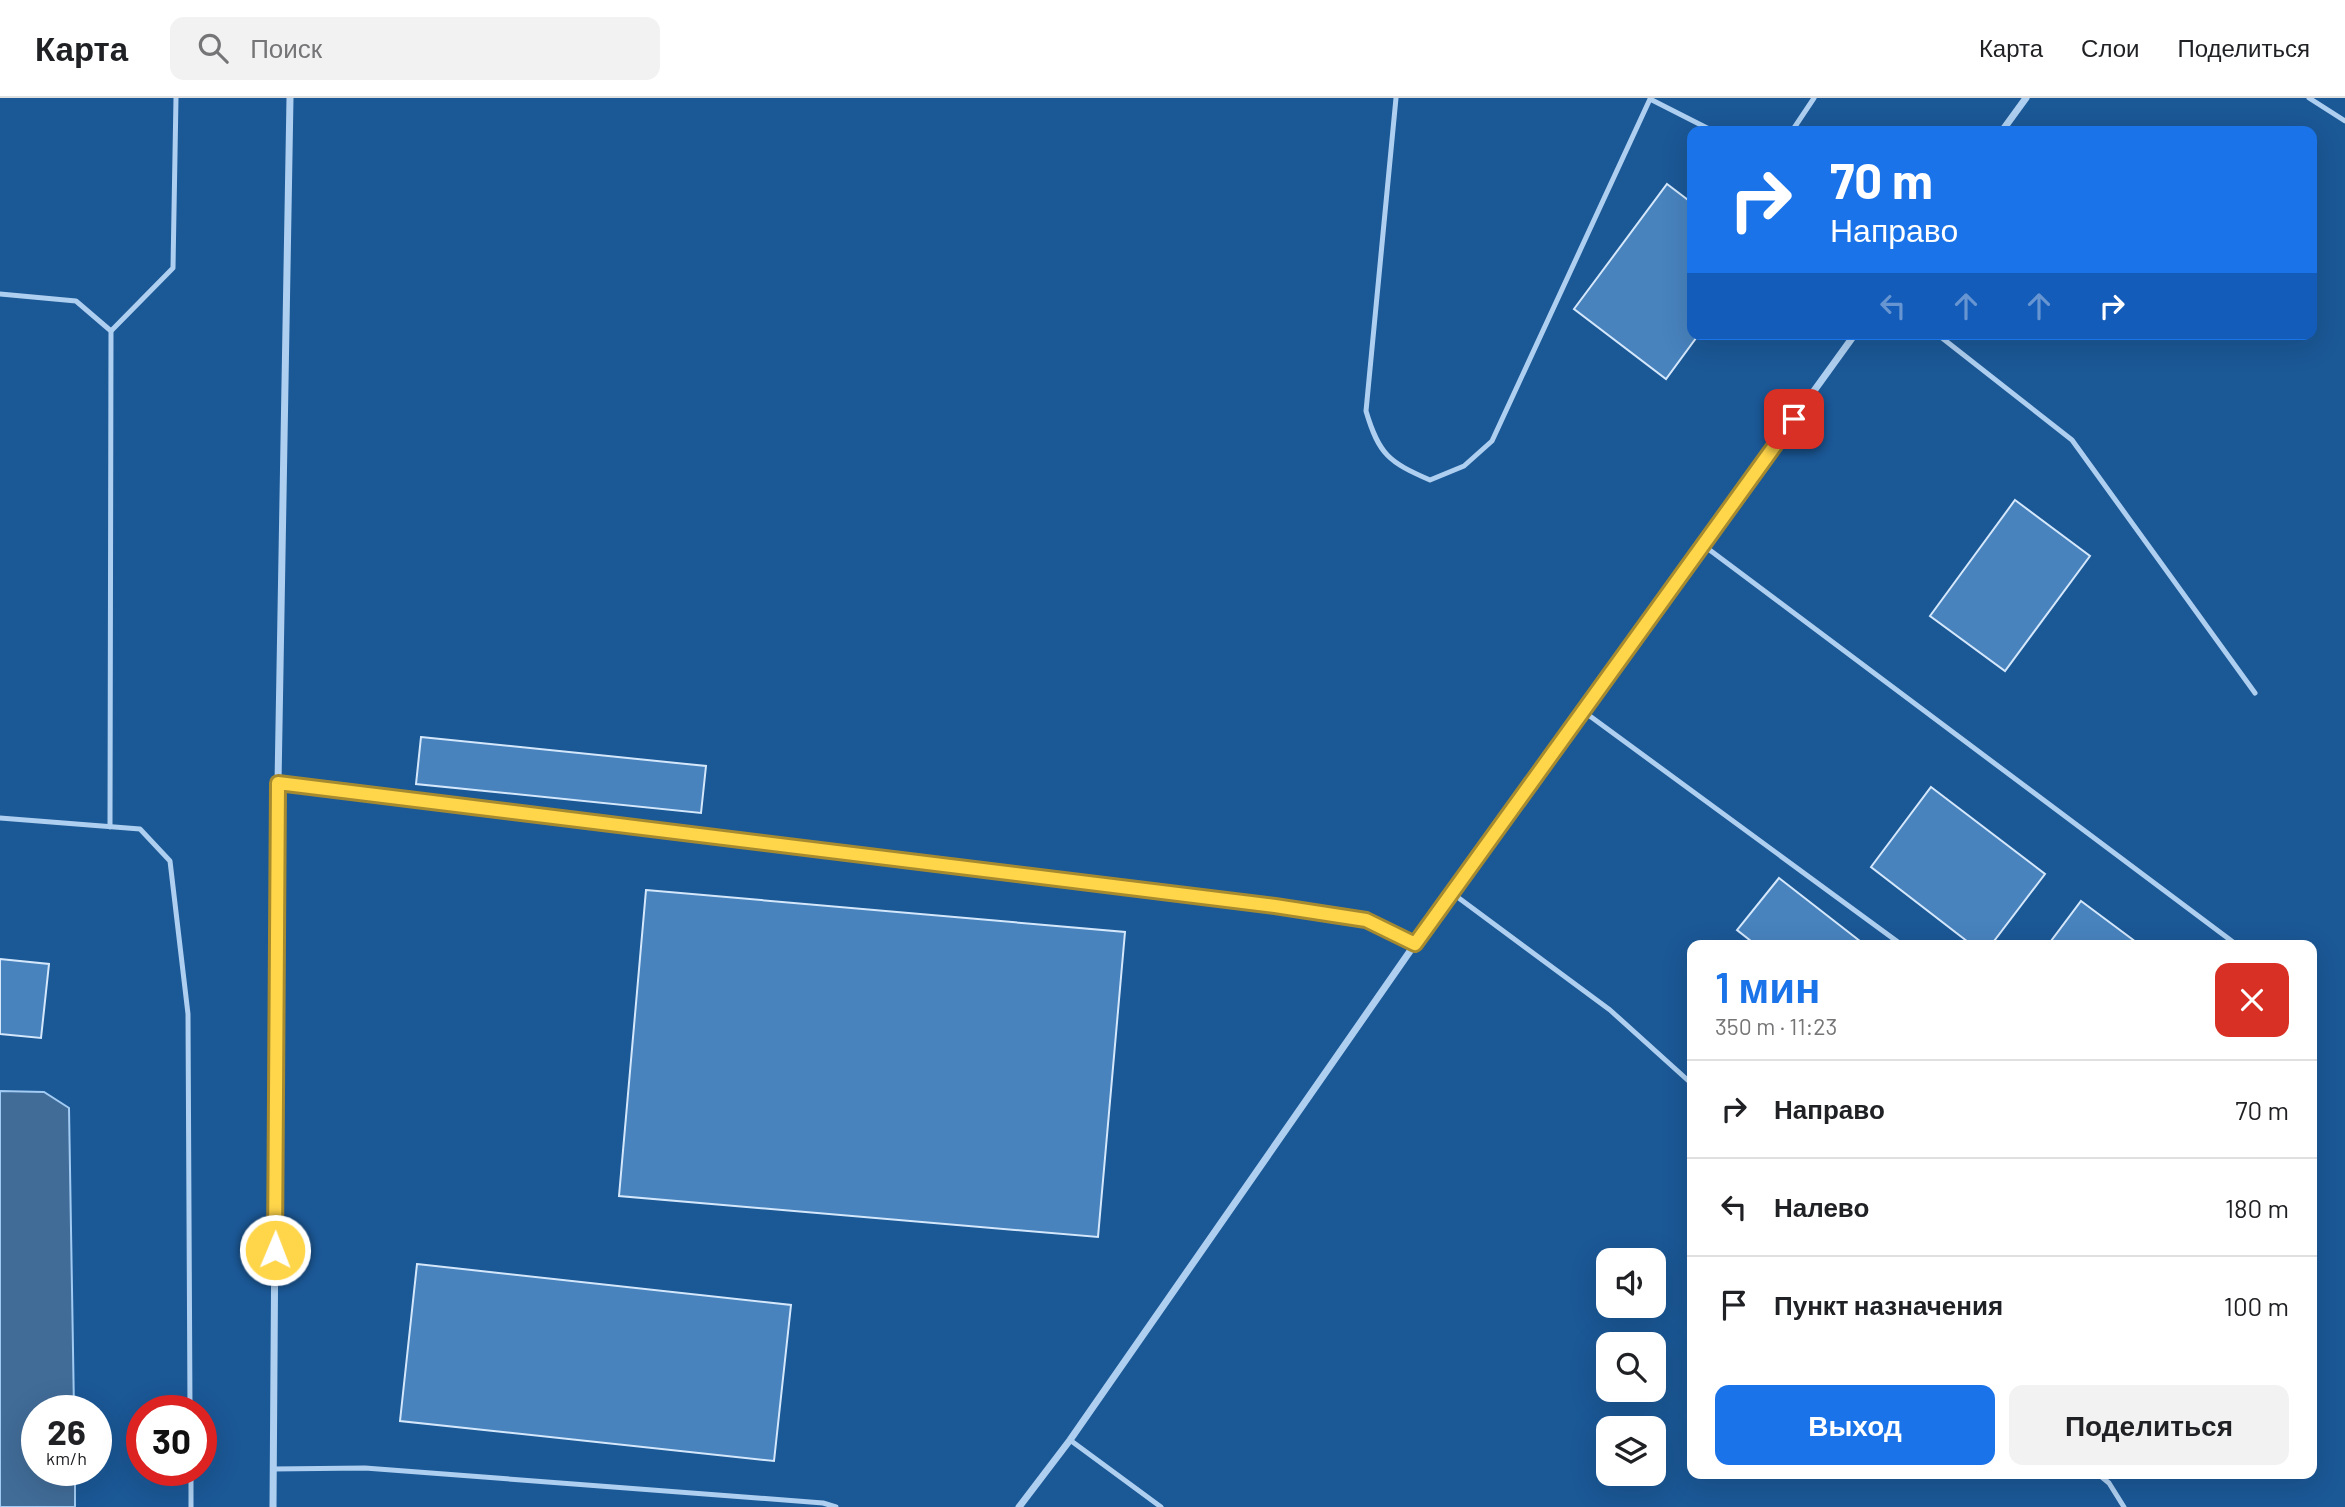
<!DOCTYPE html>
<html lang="ru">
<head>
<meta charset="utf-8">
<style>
  body { margin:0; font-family:Barlow,sans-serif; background:#f2f2f2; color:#202124; height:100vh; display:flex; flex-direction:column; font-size:26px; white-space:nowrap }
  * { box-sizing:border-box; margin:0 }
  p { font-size:23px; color:#757577 }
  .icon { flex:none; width:38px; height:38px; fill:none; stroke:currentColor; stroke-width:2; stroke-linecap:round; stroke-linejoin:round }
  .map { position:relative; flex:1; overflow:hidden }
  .sheet { position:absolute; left:1687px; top:842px; width:630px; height:539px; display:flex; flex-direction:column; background:#fff; border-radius:14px; box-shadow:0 7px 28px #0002 }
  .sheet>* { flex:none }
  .banner { position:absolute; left:1687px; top:28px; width:630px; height:214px; border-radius:14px; box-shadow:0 7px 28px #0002; background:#1a73e8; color:#fff; overflow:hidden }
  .fabs { position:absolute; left:1596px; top:1150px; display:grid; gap:14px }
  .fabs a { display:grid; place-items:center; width:70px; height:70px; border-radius:14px; background:#fff; box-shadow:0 7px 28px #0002; font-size:35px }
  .speed { position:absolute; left:21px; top:1297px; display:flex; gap:14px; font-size:35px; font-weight:700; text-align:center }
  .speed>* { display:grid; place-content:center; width:91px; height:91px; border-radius:50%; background:#fff; box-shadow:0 7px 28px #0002; line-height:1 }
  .speed small { font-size:18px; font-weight:400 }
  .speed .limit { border:10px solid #d22; background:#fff; color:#111 }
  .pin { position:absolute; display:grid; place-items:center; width:60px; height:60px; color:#fff; margin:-30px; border-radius:14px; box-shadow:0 4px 10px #0006 }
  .me { position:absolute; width:77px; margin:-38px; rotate:1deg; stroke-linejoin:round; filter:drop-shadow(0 0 5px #0008) }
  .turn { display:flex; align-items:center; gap:24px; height:147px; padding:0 28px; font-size:32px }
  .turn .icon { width:91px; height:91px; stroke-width:2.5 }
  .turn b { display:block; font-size:49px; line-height:60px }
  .lanes { display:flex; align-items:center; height:66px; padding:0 28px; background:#0003; justify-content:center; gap:35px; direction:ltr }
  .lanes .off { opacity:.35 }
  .round { display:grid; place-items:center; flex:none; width:74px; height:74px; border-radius:14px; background:#f2f2f2 }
  .summary { display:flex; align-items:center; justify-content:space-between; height:119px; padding:0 28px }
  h1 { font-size:42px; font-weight:600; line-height:52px; color:#1a73e8 }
  .button { display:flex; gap:14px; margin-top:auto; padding:14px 28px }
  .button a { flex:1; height:80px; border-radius:14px; background:#1a73e8; color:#fff; font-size:28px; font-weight:600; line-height:80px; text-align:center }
  .button a+a { background:#f2f2f2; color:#202124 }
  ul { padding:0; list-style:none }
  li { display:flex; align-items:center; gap:21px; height:98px; padding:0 28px; border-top:2px solid #e0e0e0 }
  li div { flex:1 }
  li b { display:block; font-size:26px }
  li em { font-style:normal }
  header { display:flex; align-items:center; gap:42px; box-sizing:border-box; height:98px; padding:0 35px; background:#fff; border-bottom:2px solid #e0e0e0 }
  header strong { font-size:33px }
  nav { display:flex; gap:38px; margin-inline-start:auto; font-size:24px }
  .search { width:490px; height:63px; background:#f2f2f2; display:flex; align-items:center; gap:18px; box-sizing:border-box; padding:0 24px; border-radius:14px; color:#757577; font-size:26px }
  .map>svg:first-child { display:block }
</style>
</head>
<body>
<header>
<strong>Карта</strong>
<div class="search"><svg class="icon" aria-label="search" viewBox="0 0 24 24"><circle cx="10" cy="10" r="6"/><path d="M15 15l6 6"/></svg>Поиск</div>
<nav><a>Карта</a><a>Слои</a><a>Поделиться</a></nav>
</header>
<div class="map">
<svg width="2345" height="1409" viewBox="0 0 2345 1409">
  <rect width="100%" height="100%" fill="#1b5896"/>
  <polygon fill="#416c98" stroke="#a1cbf2" stroke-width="2" points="0,993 44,994 69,1010 74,1312 37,1312 37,1372 75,1372 75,1409 0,1409"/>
  <g fill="#4883be" stroke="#d5e8fb" stroke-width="2">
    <polygon points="1667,86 1692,105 1692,236 1699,236 1666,281 1574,211"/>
    <polygon points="2015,402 2090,458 2005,573 1930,518"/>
    <polygon points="421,639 706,668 701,715 416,686"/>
    <polygon points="1931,689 2045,776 1991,847 1972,847 1871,769"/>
    <polygon points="1779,780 1865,847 1756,847 1737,832"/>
    <polygon points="646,792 1125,834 1098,1139 619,1098"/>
    <polygon points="2081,803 2140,847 2048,847"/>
    <polygon points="0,861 49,866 41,940 0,936"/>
    <polygon points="417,1166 791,1207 774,1363 400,1323"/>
  </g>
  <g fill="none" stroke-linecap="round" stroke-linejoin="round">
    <g stroke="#aecff0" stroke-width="5">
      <path d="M1396,0L1366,313C1379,357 1389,364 1430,382L1464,368L1492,343L1650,1L1713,33"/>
      <polyline points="2309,0 2345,23"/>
      <polyline points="1792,33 1814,0"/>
      <polyline points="0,196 76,203 111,233 110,729"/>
      <polyline points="111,233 173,170 176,0"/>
      <polyline points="1937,236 2072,342 2255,595"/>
      <polyline points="1703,447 2237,847"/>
      <polyline points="1583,613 1902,847"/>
      <polyline points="278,685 418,704 1275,808 1366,822 1415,846"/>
      <polyline points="0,720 140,731 170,763 188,916 190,1312"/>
      <polyline points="1452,795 1610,912 1692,986"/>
      <polyline points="2312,1176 2313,1177"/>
      <polyline points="1070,1342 1161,1409"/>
      <polyline points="273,1371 365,1370 823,1405 836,1409"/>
      <polyline points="191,1372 191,1409"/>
      <polyline points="2098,1376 2109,1385 2124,1409"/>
    </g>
    <g stroke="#aecff0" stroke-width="7">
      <polyline points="2002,33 2026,0"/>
      <polyline points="273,1409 278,685 290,0"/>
      <polyline points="1019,1409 1070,1342 1415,846 1855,236"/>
    </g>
  </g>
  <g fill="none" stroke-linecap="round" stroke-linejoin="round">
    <defs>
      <polyline id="route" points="275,1152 278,685 1275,808 1366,822 1415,846 1794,321"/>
    </defs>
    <use href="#route" stroke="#a68a30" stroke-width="18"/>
    <use href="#route" stroke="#ffd54a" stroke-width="12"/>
  </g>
</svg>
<div class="fabs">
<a><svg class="icon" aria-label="sound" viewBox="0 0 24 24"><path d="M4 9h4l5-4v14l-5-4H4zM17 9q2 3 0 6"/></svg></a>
<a><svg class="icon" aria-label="search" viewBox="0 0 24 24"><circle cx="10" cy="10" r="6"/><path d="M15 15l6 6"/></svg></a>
<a><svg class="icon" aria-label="layers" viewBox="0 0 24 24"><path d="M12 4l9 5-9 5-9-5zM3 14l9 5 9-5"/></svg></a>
</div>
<div class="speed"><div>26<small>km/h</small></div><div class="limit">30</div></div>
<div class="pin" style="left:1794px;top:321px;background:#d93025"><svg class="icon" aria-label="arrive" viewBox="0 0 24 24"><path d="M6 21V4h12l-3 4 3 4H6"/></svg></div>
<svg class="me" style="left:275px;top:1152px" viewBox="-20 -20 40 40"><circle r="17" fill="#ffd54a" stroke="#fff" stroke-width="3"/><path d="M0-11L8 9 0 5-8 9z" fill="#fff"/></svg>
<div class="banner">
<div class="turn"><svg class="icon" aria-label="right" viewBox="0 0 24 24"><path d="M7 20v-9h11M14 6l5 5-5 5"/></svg><div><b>70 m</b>Направо</div></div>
<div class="lanes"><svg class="icon off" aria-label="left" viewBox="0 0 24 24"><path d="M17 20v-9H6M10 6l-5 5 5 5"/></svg><svg class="icon off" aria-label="ahead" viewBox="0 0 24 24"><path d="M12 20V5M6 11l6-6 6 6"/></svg><svg class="icon off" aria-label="ahead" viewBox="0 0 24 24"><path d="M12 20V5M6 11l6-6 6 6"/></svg><svg class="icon" aria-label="right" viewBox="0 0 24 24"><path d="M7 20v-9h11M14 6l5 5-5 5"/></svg></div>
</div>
<section class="sheet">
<div class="summary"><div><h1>1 мин</h1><p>350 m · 11:23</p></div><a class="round" style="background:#d93025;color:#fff"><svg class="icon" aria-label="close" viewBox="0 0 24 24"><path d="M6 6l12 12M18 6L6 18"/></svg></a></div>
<ul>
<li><svg class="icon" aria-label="right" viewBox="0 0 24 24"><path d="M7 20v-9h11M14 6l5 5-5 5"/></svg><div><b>Направо</b></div><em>70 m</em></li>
<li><svg class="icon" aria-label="left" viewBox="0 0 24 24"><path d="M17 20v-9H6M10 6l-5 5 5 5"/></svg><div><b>Налево</b></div><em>180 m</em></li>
<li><svg class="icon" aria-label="arrive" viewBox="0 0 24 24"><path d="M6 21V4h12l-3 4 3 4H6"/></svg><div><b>Пункт назначения</b></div><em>100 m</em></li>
</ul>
<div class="button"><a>Выход</a><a>Поделиться</a></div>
</section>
</div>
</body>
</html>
